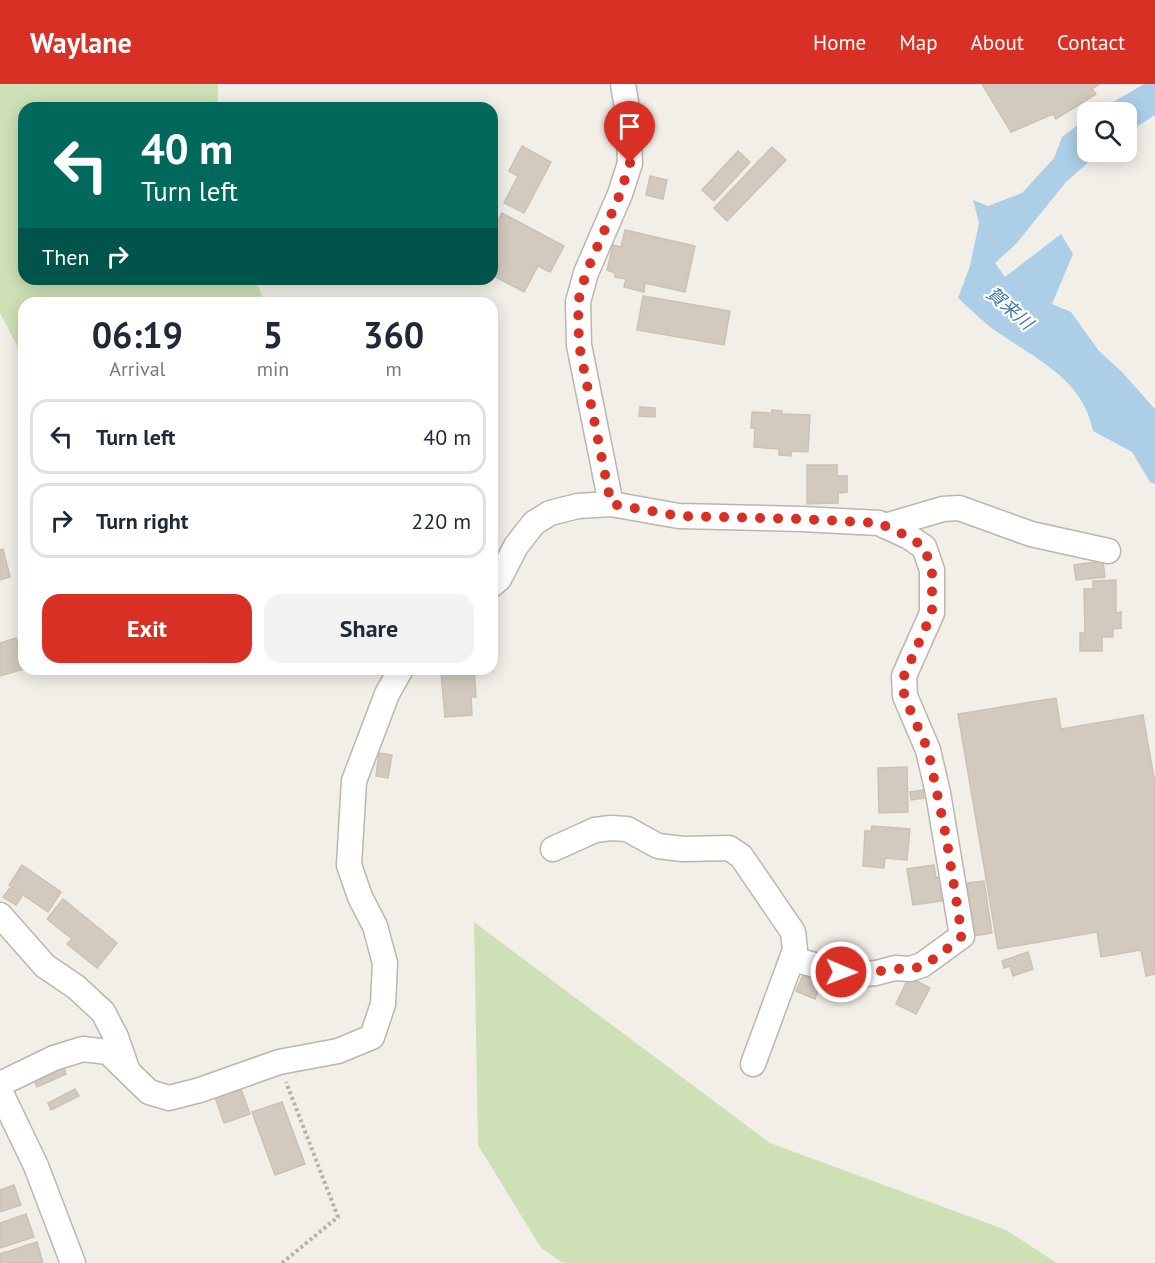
<!DOCTYPE html>
<html lang="en">
<head>
<meta charset="utf-8">
<style>
  body { margin:0; font-family:"PT Sans","Noto Sans JP",sans-serif; background:#f2f2f3; color:#1f2937; height:100vh; display:flex; flex-direction:column; font-size:22px; white-space:nowrap }
  * { box-sizing:border-box; margin:0 }
  p { font-size:20px; color:#747a83 }
  .icon { flex:none; width:33px; height:33px; fill:none; stroke:currentColor; stroke-width:2; stroke-linecap:round; stroke-linejoin:round }
  .map { position:relative; flex:1; overflow:hidden }
  .details { position:absolute; left:18px; top:213px; width:480px; height:378px; display:flex; flex-direction:column; background:#fff; border-radius:18px; box-shadow:0 3px 15px #0003 }
  .details>* { flex:none }
  .guide { position:absolute; left:18px; top:18px; width:480px; height:183px; border-radius:18px; box-shadow:0 3px 15px #0003; background:#00695c; color:#fff; overflow:hidden }
  .controls { position:absolute; left:1077px; top:18px; display:grid; gap:12px }
  .controls a { display:grid; place-items:center; width:60px; height:60px; border-radius:12px; background:#fff; box-shadow:0 3px 15px #0003; font-size:30px }
  .pin { position:absolute; display:grid; place-items:center; width:51px; height:51px; color:#fff; margin:-62px -26px; border-radius:50% 50% 50% 0; rotate:-45deg; box-shadow:0 0 6px #0007 }
  .pin .icon { rotate:45deg }
  .me { position:absolute; width:66px; margin:-33px; rotate:91deg; stroke-linejoin:round; filter:drop-shadow(0 0 4px #0008) }
  .turn { display:flex; align-items:center; gap:21px; height:126px; padding:0 24px; font-size:27px }
  .turn .icon { width:78px; height:78px; stroke-width:2.5 }
  .turn b { display:block; font-size:42px; line-height:51px }
  .then { display:flex; align-items:center; height:57px; padding:0 24px; background:#0003; gap:12px; font-size:22px }
  .eta { display:flex; justify-content:space-evenly; align-items:center; height:102px; text-align:center }
  .eta b { font-size:36px; font-weight:700; line-height:42px }
  .primary-button { display:flex; gap:12px; margin-top:auto; padding:12px 24px }
  .primary-button a { flex:1; height:69px; border-radius:18px; background:#d93025; color:#fff; font-size:24px; font-weight:700; line-height:69px; text-align:center }
  .primary-button a+a { background:#f2f2f3; color:#1f2937 }
  ul { padding:0; list-style:none }
  li { display:flex; align-items:center; gap:18px; height:75px; margin:0 12px 9px; padding:0 12px; border:3px solid #e0e1e3; border-radius:18px }
  li div { flex:1 }
  li b { display:block; font-size:22px }
  li em { font-style:normal }
  header { display:flex; align-items:center; gap:36px; box-sizing:border-box; height:84px; padding:0 30px; background:#d93025; color:#fff }
  header strong { font-size:28px }
  nav { display:flex; gap:33px; margin-inline-start:auto; font-size:21px }
  .map>svg:first-child { display:block }
</style>
</head>
<body>
<header>
<strong>Waylane</strong>
<nav><a>Home</a><a>Map</a><a>About</a><a>Contact</a></nav>
</header>
<div class="map">
<svg width="1155" height="1179" viewBox="0 0 1155 1179">
  <rect width="100%" height="100%" fill="#f2efe8"/>
  <g fill="#cee1b6">
    <polygon points="0,0 218,0 218,24 24,24 24,195 255,195 265,219 24,219 24,275 0,229"/>
    <polygon points="474,838 770,1059 1006,1146 1057,1179 563,1179 541,1164 478,1061"/>
  </g>
  <g fill="#accfe7">
    <polygon points="1144,0 1155,0 1155,31 1127,49 1126,28 1096,28"/>
    <path d="M1087,34L1088,68H1100L1066,98L1016,160L995,179L1005,193L1061,150L1073,170L1052,220L1071,228L1099,267L1122,288L1155,325V400L1150,398L1132,368L1093,347C1082,291 1030,273 989,242C978,233 968,223 958,214L970,182L979,139L973,116L988,122L1022,109L1054,74L1062,53Z"/>
  </g>
  <g fill="#d2cabf" stroke="#ccc2b3" stroke-width="1.5">
    <polygon points="982,0 1099,0 1092,5 1096,10 1056,35 1053,30 1011,48"/>
    <polygon points="522,62 551,78 524,129 504,119 518,92 509,87"/>
    <polygon points="772,63 786,76 727,137 714,124"/>
    <polygon points="738,67 750,78 714,117 702,106"/>
    <polygon points="650,92 667,96 663,115 646,111"/>
    <polygon points="502,129 564,162 550,188 538,182 524,208 492,191 492,147"/>
    <polygon points="625,146 695,162 685,208 645,199 644,208 624,203 626,195 615,193 615,189 607,186 613,161 621,163"/>
    <polygon points="643,212 730,227 724,261 637,246"/>
    <polygon points="640,323 655,324 655,333 639,332"/>
    <polygon points="772,326 782,327 782,330 810,331 808,368 791,367 791,372 779,371 779,365 754,363 755,344 751,344 752,328 772,329"/>
    <polygon points="807,381 837,381 837,392 847,392 847,408 838,409 838,419 807,420"/>
    <polygon points="3,465 10,493 0,496 0,466"/>
    <polygon points="1103,477 1105,493 1076,496 1074,481"/>
    <polygon points="1116,496 1116,529 1121,528 1121,544 1113,545 1113,553 1102,553 1102,567 1080,567 1080,549 1085,549 1084,505 1093,505 1093,497"/>
    <polygon points="16,554 24,585 0,592 0,559"/>
    <polygon points="436,585 474,585 476,613 471,613 472,631 445,633 441,589 437,590"/>
    <polygon points="1056,614 1061,645 1143,631 1155,700 1155,890 1146,892 1141,866 1101,873 1097,848 998,865 958,630"/>
    <polygon points="379,669 392,671 388,694 376,692"/>
    <polygon points="907,683 908,728 879,729 878,684"/>
    <polygon points="923,706 924,714 911,716 910,708"/>
    <polygon points="872,742 910,745 907,776 885,774 884,784 863,782 865,747 871,747"/>
    <polygon points="22,781 61,808 48,828 9,801"/>
    <polygon points="934,781 936,794 944,792 948,816 913,821 907,785"/>
    <polygon points="984,797 992,849 975,852 967,799"/>
    <polygon points="10,804 22,812 16,821 3,813"/>
    <polygon points="63,815 117,859 97,884 67,860 72,855 47,835"/>
    <polygon points="1028,868 1033,885 1013,892 1010,882 1004,884 1002,877"/>
    <polygon points="803,891 821,899 815,915 796,907"/>
    <polygon points="909,893 930,904 916,930 896,920"/>
    <polygon points="63,982 66,990 37,1003 34,996"/>
    <polygon points="228,1002 230,1008 241,1005 250,1030 224,1039 213,1007"/>
    <polygon points="75,1005 79,1012 51,1026 48,1019"/>
    <polygon points="282,1018 305,1080 275,1091 252,1028"/>
    <polygon points="14,1101 21,1121 0,1128 0,1106"/>
    <polygon points="26,1130 34,1153 0,1164 0,1139"/>
    <polygon points="37,1158 43,1179 0,1179 0,1170"/>
  </g>
  <g fill="none" stroke-linecap="round" stroke-linejoin="round">
    <defs>
      <g id="street">
        <polyline points="611,420 579,261 578,218 586,189 620,110 630,79 628,30 623,0"/>
        <polyline points="885,442 943,425 959,424 1031,450 1108,467"/>
        <polyline points="492,501 499,495 516,462 534,439 550,429 578,422 611,420 679,432 802,435 879,439 909,453 924,463 932,486 932,529 904,592 905,612 928,666 938,709 962,852 922,881 910,885 895,884 876,889 853,891 792,875"/>
        <polyline points="553,765 595,746 611,744 627,745 658,762 683,765 729,764 741,772 793,848 795,866 753,980"/>
        <polyline points="0,831 45,882 76,903 103,928 116,953 127,985"/>
        <polyline points="0,1000 54,974 83,965 108,968 149,1008 169,1014 200,1006 279,978 338,967 372,953 383,920 385,879 375,842 360,813 349,781 354,697 387,610 401,585"/>
        <polyline points="0,1007 36,1082 73,1179"/>
      </g>
    </defs>
    <use href="#street" stroke="#bcb6ac" stroke-width="27"/>
    <polyline stroke="#bcb19f" stroke-width="4" stroke-dasharray="3 3" stroke-linecap="butt" points="282,1179 338,1133 286,998"/>
    <use href="#street" stroke="#fff" stroke-width="24"/>
  </g>
  <g fill="none" stroke-linecap="round" stroke-linejoin="round">
    <path stroke="#d93025" stroke-width="10" stroke-dasharray="0 18" d="M630,79L620,110L586,189L578,218L579,261L611,420L679,432L802,435L879,439L909,453L924,463L932,486V529L904,592V612L928,666L946,752L962,852C948,864 929,882 911,885C904,886 898,884 892,885C874,888 859,892 841,888"/>
  </g>
  <g text-anchor="middle" dominant-baseline="central" stroke-width="4.5" stroke-linejoin="round" paint-order="stroke">
    <g font-size="18" font-style="italic" fill="#3e79a3" stroke="#fff">
      <text transform="translate(1010 224) rotate(41)">賀来川</text>
    </g>
  </g>
</svg>
<div class="controls">
<a><svg class="icon" aria-label="search" viewBox="0 0 24 24"><circle cx="10" cy="10" r="6"/><path d="M15 15l6 6"/></svg></a>
</div>
<div class="pin" style="left:630px;top:79px;background:#d93025"><svg class="icon" aria-label="arrive" viewBox="0 0 24 24"><path d="M6 21V4h12l-3 4 3 4H6"/></svg></div>
<svg class="me" style="left:841px;top:888px" viewBox="-20 -20 40 40"><circle r="17" fill="#d93025" stroke="#fff" stroke-width="3"/><path d="M0-11L8 9 0 5-8 9z" fill="#fff"/></svg>
<div class="guide">
<div class="turn"><svg class="icon" aria-label="left" viewBox="0 0 24 24"><path d="M17 20v-9H6M10 6l-5 5 5 5"/></svg><div><b>40 m</b>Turn left</div></div>
<div class="then">Then<svg class="icon" aria-label="right" viewBox="0 0 24 24"><path d="M7 20v-9h11M14 6l5 5-5 5"/></svg></div>
</div>
<section class="details">
<div class="eta">
<div><b>06:19</b><p>Arrival</p></div>
<div><b>5</b><p>min</p></div>
<div><b>360</b><p>m</p></div>
</div>
<ul>
<li><svg class="icon" aria-label="left" viewBox="0 0 24 24"><path d="M17 20v-9H6M10 6l-5 5 5 5"/></svg><div><b>Turn left</b></div><em>40 m</em></li>
<li><svg class="icon" aria-label="right" viewBox="0 0 24 24"><path d="M7 20v-9h11M14 6l5 5-5 5"/></svg><div><b>Turn right</b></div><em>220 m</em></li>
</ul>
<div class="primary-button"><a>Exit</a><a>Share</a></div>
</section>
</div>
</body>
</html>
